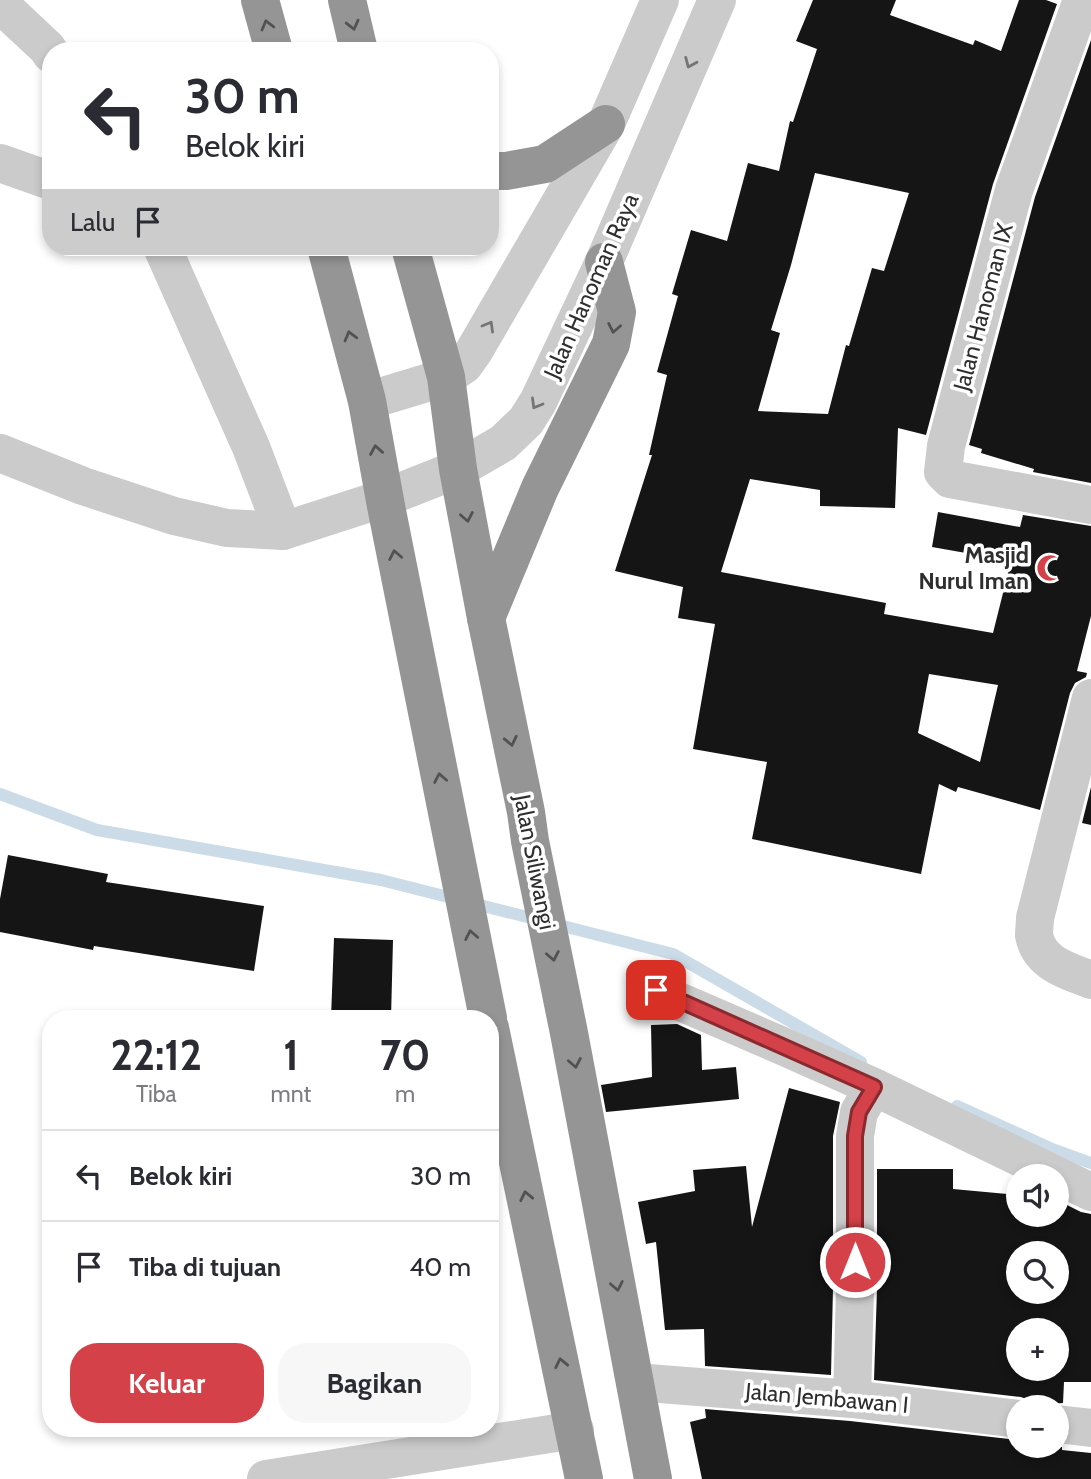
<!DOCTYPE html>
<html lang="id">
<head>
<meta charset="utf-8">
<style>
  body { margin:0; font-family:Cabin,sans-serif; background:#f7f7f7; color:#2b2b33; height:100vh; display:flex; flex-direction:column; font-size:26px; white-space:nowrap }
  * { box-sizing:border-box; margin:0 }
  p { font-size:23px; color:#7c7c81 }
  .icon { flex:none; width:38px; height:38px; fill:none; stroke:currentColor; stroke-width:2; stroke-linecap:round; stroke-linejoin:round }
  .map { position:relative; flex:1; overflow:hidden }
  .sheet { position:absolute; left:42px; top:1010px; width:457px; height:427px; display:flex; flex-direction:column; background:#fff; border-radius:28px; box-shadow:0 4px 10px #0003 }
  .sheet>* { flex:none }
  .top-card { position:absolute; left:42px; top:42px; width:457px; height:214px; border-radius:28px; box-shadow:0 4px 10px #0003; background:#fff; color:#2b2b33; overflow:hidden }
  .fabs { position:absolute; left:1006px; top:1164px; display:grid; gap:14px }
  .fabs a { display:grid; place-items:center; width:63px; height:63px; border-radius:50%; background:#fff; box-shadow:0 4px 10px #0003; font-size:35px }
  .pin { position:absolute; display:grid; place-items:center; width:60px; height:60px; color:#fff; margin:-30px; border-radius:14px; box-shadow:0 4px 10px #0006 }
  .me { position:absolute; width:77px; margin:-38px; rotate:0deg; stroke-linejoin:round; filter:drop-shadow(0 0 5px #0008) }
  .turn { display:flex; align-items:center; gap:24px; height:147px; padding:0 28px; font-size:32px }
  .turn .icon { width:91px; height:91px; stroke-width:2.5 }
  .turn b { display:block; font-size:49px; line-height:60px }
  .then { display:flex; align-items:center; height:66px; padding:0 28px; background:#0003; gap:14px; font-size:26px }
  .eta { display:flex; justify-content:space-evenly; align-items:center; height:119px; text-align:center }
  .eta b { font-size:42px; font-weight:800; line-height:49px }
  .button { display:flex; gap:14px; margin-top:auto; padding:14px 28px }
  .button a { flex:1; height:80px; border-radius:28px; background:#d44148; color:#fff; font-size:28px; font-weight:800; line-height:80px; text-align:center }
  .button a+a { background:#f7f7f7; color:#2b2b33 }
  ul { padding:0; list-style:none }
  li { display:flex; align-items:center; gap:21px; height:91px; padding:0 28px; border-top:2px solid #e1e1e2 }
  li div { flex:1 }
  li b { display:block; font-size:26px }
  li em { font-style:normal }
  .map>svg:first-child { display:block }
</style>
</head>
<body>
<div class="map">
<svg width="1091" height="1479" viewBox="0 0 1091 1479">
  <rect width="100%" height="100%" fill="#fff"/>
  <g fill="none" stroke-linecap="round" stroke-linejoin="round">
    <g stroke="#cbdce8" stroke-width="12">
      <polyline points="0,794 97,830 381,880 673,954 861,1062"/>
      <polyline points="957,1106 1052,1149 1091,1163"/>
    </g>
  </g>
  <g fill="#151515" fill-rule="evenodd">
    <path d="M813,0H896L890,15L973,45L975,40L1001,51L1019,0H1046L1057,4L993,184L926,435L898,428L895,508L820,506V490L750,479L721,572L886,603L884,614L993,633L1011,561L932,547L938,512L1020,527L1023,515L1091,526V616L1077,671L1087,673L1086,677L1075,683L1070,693L1040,810L958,787L956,792L939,784L921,874L752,839L767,762L693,749L715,624L678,618L683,587L615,571L652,455H649L667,375L657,372L678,296L672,294L691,230L727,241L748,163L779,171L790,121L793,122L817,49L796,41ZM815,173L909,193L884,271L872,268L849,346L846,345L828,414L758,411L780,333L771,330L791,265ZM929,674L998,685L980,762L918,733Z"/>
    <polygon points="1091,40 1091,483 1033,472 1034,469 981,453 982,449 969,445 1035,197"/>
    <polygon points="1091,787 1091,825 1082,823"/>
    <polygon points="8,855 108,874 106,882 264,906 254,971 94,946 93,950 0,932 0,899"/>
    <polygon points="334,938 393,940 391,1018 331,1018"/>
    <polygon points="677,1024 701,1035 702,1070 736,1067 739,1099 606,1112 601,1085 652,1077 651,1025"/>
    <polygon points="789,1088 840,1102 833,1136 833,1288 831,1375 705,1366 704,1329 665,1330 656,1242 646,1244 638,1202 695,1191 693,1170 746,1166 752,1227"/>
    <path d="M877,1169H953V1189L1018,1195V1214H1057V1200L1081,1212L1091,1214V1382H1064L1063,1403L1049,1404L1044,1407H1036L1031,1401L1021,1397L874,1380L877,1289ZM1018,1253H1057V1292H1018ZM1018,1330H1057V1368H1018Z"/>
    <polygon points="705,1409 850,1421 1018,1440 1018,1446 1062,1447 1062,1450 1091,1453 1091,1479 702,1479 690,1422 706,1418"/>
  </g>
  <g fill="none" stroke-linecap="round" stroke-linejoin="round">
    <g stroke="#cbcbcb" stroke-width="38">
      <polyline points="1082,0 1014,190 946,446 943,472 950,479 1091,505"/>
      <polyline points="0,4 47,48 51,54"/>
      <polyline points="0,163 51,181"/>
      <polyline points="162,247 251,447 283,531"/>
      <polyline points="367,401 446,377 464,365 474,351 606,124 660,0"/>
      <polyline points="0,453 83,486 174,516 227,528 283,531 385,498 458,469 503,443 526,421 538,402 604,262 717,0"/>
      <path d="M1091,698L1035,918C1035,923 1034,930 1034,935C1039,964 1069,971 1091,980"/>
      <polyline points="655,991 787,1048 874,1087 1091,1192"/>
      <polyline points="635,1382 852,1399 1018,1419"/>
      <polyline points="852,1399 855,1288 855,1136 859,1112 874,1087"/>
      <polyline points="1057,1424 1091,1428"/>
      <polyline points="266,1479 575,1430"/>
    </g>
    <g stroke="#959595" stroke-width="38">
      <polyline points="260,0 274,51"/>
      <polyline points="347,0 359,51"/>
      <polyline points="490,171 506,171 545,164 606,124"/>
      <polyline points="326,247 367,401 386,506 488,1018"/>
      <polyline points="410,247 446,377 458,469 486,618 526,812 530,841 569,1033 653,1479"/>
      <polyline points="486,618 540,488 611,344 617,312 604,262"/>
      <polyline points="490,1028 584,1479"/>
    </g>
  </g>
  <defs><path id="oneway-chevron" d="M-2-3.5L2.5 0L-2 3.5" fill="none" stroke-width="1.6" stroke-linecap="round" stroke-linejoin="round" transform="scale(1.75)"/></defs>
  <g stroke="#525252">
    <use href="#oneway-chevron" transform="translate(267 25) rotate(-105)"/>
    <use href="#oneway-chevron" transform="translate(353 25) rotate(76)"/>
    <use href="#oneway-chevron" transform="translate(614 328) rotate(101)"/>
    <use href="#oneway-chevron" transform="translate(350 336) rotate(-105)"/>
    <use href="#oneway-chevron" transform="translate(376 450) rotate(-100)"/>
    <use href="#oneway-chevron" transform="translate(467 517) rotate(79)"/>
    <use href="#oneway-chevron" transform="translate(395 555) rotate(-101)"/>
    <use href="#oneway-chevron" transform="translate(511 741) rotate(78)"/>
    <use href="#oneway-chevron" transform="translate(440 778) rotate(-101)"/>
    <use href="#oneway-chevron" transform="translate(471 935) rotate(-101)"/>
    <use href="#oneway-chevron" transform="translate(553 956) rotate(79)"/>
    <use href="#oneway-chevron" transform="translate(575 1063) rotate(79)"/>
    <use href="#oneway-chevron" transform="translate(526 1196) rotate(-102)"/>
    <use href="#oneway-chevron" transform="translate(617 1286) rotate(79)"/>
    <use href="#oneway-chevron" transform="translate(561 1363) rotate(-102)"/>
  </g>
  <g stroke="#757575">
    <use href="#oneway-chevron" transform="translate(690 63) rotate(113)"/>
    <use href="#oneway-chevron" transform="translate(489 326) rotate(-60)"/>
    <use href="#oneway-chevron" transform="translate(536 404) rotate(120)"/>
  </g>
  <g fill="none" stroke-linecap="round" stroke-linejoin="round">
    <defs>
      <polyline id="route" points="656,990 874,1087 859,1112 855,1136 855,1262"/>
    </defs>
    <use href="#route" stroke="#8a2a2f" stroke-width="18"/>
    <use href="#route" stroke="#d44148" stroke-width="12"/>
  </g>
  <defs>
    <symbol id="mosque-bare" viewBox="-9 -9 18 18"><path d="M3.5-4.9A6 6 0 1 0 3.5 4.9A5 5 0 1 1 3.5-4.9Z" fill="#d44148" stroke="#fff" stroke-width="2.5" paint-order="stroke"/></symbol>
  </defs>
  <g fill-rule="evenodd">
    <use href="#mosque-bare" x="1031" y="549" width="38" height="38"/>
  </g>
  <g text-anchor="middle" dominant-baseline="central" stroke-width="7" stroke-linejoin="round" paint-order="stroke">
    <g font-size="23" fill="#2e2e2e" stroke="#fff">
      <text transform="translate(591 286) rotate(-66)">Jalan Hanoman Raya</text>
      <text transform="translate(983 307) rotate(-75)">Jalan Hanoman IX</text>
      <text transform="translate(535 862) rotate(79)">Jalan Siliwangi</text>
      <text transform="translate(827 1398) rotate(5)">Jalan Jembawan I</text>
    </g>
    <g font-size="23" font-weight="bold" fill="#2e2e2e" stroke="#fff" text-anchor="end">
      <text x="1029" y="555">Masjid<tspan x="1029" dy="26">Nurul Iman</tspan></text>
    </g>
  </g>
</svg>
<div class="fabs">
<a><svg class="icon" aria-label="sound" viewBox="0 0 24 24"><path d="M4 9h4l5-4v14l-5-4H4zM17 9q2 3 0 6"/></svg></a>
<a><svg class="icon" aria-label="search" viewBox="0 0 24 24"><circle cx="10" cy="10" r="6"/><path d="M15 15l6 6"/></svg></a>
<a>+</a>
<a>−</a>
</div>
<div class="pin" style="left:656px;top:990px;background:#d93025"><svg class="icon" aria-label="arrive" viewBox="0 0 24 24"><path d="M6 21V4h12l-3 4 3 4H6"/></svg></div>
<svg class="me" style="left:855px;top:1262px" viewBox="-20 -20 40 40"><circle r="17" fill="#d44148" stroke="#fff" stroke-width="3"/><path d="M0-11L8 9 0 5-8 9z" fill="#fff"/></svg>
<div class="top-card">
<div class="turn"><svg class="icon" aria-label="left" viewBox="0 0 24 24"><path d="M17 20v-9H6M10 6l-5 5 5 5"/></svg><div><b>30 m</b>Belok kiri</div></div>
<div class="then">Lalu<svg class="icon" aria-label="arrive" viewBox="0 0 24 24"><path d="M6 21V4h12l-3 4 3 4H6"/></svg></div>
</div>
<section class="sheet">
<div class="eta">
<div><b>22:12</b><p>Tiba</p></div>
<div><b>1</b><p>mnt</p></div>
<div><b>70</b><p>m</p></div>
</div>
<ul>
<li><svg class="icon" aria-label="left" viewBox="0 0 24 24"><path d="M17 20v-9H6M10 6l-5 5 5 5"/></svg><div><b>Belok kiri</b></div><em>30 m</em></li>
<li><svg class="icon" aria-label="arrive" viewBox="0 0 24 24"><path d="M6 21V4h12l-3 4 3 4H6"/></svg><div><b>Tiba di tujuan</b></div><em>40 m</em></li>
</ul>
<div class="button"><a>Keluar</a><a>Bagikan</a></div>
</section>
</div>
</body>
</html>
